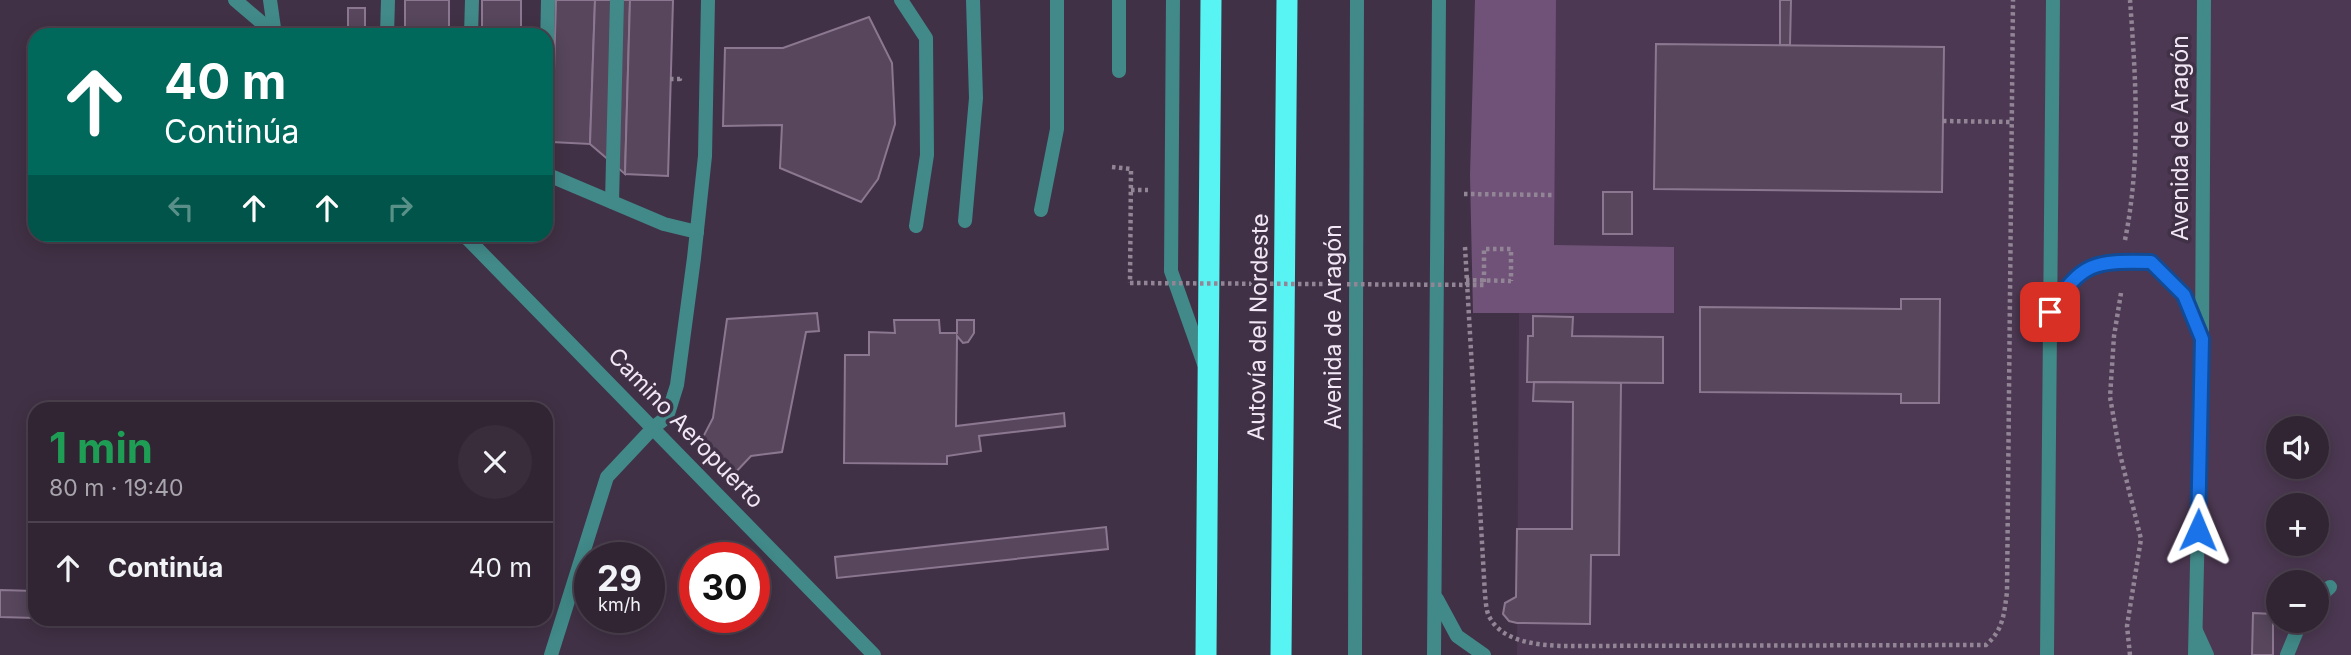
<!DOCTYPE html>
<html lang="es">
<head>
<meta charset="utf-8">
<style>
  body { margin:0; font-family:Inter,sans-serif; background:#392d3c; color:#f1f3f6; height:100vh; display:flex; flex-direction:column; font-size:26px; white-space:nowrap }
  * { box-sizing:border-box; margin:0 }
  p { font-size:23px; color:#a8a5ac }
  .icon { flex:none; width:38px; height:38px; fill:none; stroke:currentColor; stroke-width:2; stroke-linecap:round; stroke-linejoin:round }
  .map { position:relative; flex:1; overflow:hidden }
  .side { position:absolute; left:28px; top:402px; width:525px; height:224px; display:flex; flex-direction:column; background:#312534; border-radius:21px; box-shadow:0 4px 18px #0003,0 0 0 2px #4c424f }
  .side>* { flex:none }
  .guide { position:absolute; left:28px; top:28px; width:525px; height:214px; border-radius:21px; box-shadow:0 4px 18px #0003,0 0 0 2px #4c424f; background:#00695c; color:#fff; overflow:hidden }
  .controls { position:absolute; left:2266px; top:416px; display:grid; gap:14px }
  .controls a { display:grid; place-items:center; width:63px; height:63px; border-radius:50%; background:#312534; box-shadow:0 4px 18px #0003,0 0 0 2px #4c424f; font-size:35px }
  .speed { position:absolute; left:574px; top:542px; display:flex; gap:14px; font-size:35px; font-weight:700; text-align:center }
  .speed>* { display:grid; place-content:center; width:91px; height:91px; border-radius:50%; background:#312534; box-shadow:0 4px 18px #0003,0 0 0 2px #4c424f; line-height:1 }
  .speed small { font-size:18px; font-weight:400 }
  .speed .limit { border:10px solid #d22; background:#fff; color:#111 }
  .pin { position:absolute; display:grid; place-items:center; width:60px; height:60px; color:#fff; margin:-30px; border-radius:14px; box-shadow:0 4px 10px #0006 }
  .me { position:absolute; width:77px; margin:-38px; rotate:1deg; stroke-linejoin:round; filter:drop-shadow(0 0 5px #0008) }
  .turn { display:flex; align-items:center; gap:24px; height:147px; padding:0 21px; font-size:32px }
  .turn .icon { width:91px; height:91px; stroke-width:2.5 }
  .turn b { display:block; font-size:49px; line-height:60px }
  .lanes { display:flex; align-items:center; height:66px; padding:0 21px; background:#0003; justify-content:center; gap:35px; direction:ltr }
  .lanes .off { opacity:.35 }
  .round { display:grid; place-items:center; flex:none; width:74px; height:74px; border-radius:37px; background:#392d3c }
  .head { display:flex; align-items:center; justify-content:space-between; height:119px; padding:0 21px }
  h1 { font-size:42px; font-weight:700; line-height:52px; color:#1e9e55 }
  ul { padding:0; list-style:none }
  li { display:flex; align-items:center; gap:21px; height:91px; padding:0 21px; border-top:2px solid #4c424f }
  li div { flex:1 }
  li b { display:block; font-size:26px }
  li em { font-style:normal }
  .map>svg:first-child { display:block }
</style>
</head>
<body>
<div class="map">
<svg width="2351" height="655" viewBox="0 0 2351 655">
  <rect width="100%" height="100%" fill="#413146"/>
  <path fill="#4c3852" fill-rule="evenodd" d="M1556,0H2351V655H1517L1519,313ZM2278,429H2317V467H2278ZM2278,506H2317V544H2278ZM2278,583H2317V621H2278Z"/>
  <polygon fill="#705279" points="1475,0 1556,0 1554,245 1674,247 1674,313 1473,313 1470,175"/>
  <g fill="#57465c" stroke="#8b7890" stroke-width="2">
    <rect x="405" y="0" width="44" height="35"/>
    <rect x="482" y="0" width="39" height="35"/>
    <polygon points="556,0 595,0 590,144 552,142"/>
    <polygon points="595,0 630,0 625,174 590,144"/>
    <polygon points="630,0 673,0 668,176 625,174"/>
    <polygon points="1780,0 1791,0 1790,45 1780,45"/>
    <polygon points="348,8 365,8 365,29 348,30"/>
    <polygon points="869,17 892,63 895,124 878,179 861,202 780,168 782,125 723,126 725,48 783,48"/>
    <polygon points="1656,44 1944,47 1942,192 1654,189"/>
    <rect x="1603" y="192" width="29" height="42"/>
    <polygon points="1901,299 1940,299 1939,403 1901,403 1901,394 1700,392 1700,307 1901,309"/>
    <polygon points="817,313 819,331 806,332 782,452 751,456 733,475 701,441 713,418 727,319"/>
    <polygon points="1533,316 1573,317 1572,336 1663,337 1663,383 1527,382 1528,336 1533,336"/>
    <polygon points="894,320 939,320 940,333 957,333 957,320 974,320 974,333 968,342 963,343 957,336 956,426 1064,413 1065,426 979,436 981,451 947,456 947,464 844,463 845,355 869,355 869,332 895,333"/>
    <polygon points="1534,382 1621,383 1619,555 1591,555 1590,624 1517,623 1509,621 1503,614 1505,603 1516,597 1517,529 1572,529 1573,402 1533,401"/>
    <polygon points="1106,527 1108,549 837,578 835,557"/>
    <polygon points="0,590 35,591 35,618 0,617"/>
    <polygon points="2253,613 2273,614 2273,655 2252,655"/>
  </g>
  <g fill="none" stroke-linecap="round" stroke-linejoin="round">
    <g stroke="#928596" stroke-width="4.5" stroke-dasharray="3.5 3.5" stroke-linecap="butt">
      <polyline points="670,79 680,79 680,75"/>
      <polyline points="1943,121 2012,122"/>
      <polyline points="1112,167 1131,169 1130,283"/>
      <polyline points="1131,190 1148,190"/>
      <polyline points="1464,194 1555,195"/>
      <path d="M2125,240C2141,160 2136,81 2130,0"/>
      <path d="M1465,247L1485,595C1486,602 1486,612 1490,618C1503,642 1538,645 1562,646L1986,645C2003,630 2004,615 2007,592L2013,0"/>
      <polyline points="1466,280 1511,281"/>
      <polyline points="2121,293 2114,336 2110,397 2120,454 2141,539 2127,626 2130,655"/>
    </g>
    <g stroke="#418a89" stroke-width="14">
      <polyline points="235,0 275,34"/>
      <polyline points="901,0 926,38 927,155 916,226"/>
      <polyline points="1173,0 1171,271 1204,364"/>
      <polyline points="387,35 388,0"/>
      <polyline points="471,35 472,0"/>
      <polyline points="546,98 548,0"/>
      <polyline points="546,174 664,224 697,232"/>
      <polyline points="612,202 617,0"/>
      <polyline points="1041,210 1057,129 1057,0"/>
      <polyline points="965,221 976,98 973,0"/>
      <polyline points="654,427 667,417 677,385 694,258 705,156 708,0"/>
      <polyline points="2317,599 2330,587"/>
      <polyline points="2196,631 2207,655"/>
      <polyline points="2287,655 2301,621"/>
    </g>
    <g stroke="#418a89" stroke-width="14">
      <polyline points="270,0 275,35"/>
      <polyline points="1119,0 1119,71"/>
      <polyline points="463,234 874,655"/>
      <path d="M2051,310C2081,262 2096,262 2151,262L2184,295L2199,331"/>
      <polyline points="1437,599 1457,636 1484,655"/>
      <polyline points="551,655 607,477 654,427"/>
      <polyline points="1434,655 1439,0"/>
      <polyline points="2047,655 2053,0"/>
      <polyline points="2195,655 2202,339 2204,0"/>
    </g>
    <polyline stroke="#418a89" stroke-width="14" points="1355,655 1357,0"/>
    <g stroke="#57f4f3" stroke-width="21">
      <polyline points="1206,655 1211,0"/>
      <polyline points="1281,655 1287,0"/>
    </g>
    <polyline stroke="#928596" stroke-width="4.5" stroke-dasharray="3.5 3.5" stroke-linecap="butt" points="1130,283 1484,285 1484,249 1511,249 1511,281"/>
  </g>
  <g fill="none" stroke-linecap="round" stroke-linejoin="round">
    <defs>
      <path id="route" d="M2050,312C2082,261 2094,261 2151,262L2184,295L2202,339L2198,530"/>
    </defs>
    <use href="#route" stroke="#114b97" stroke-width="18"/>
    <use href="#route" stroke="#1a73e8" stroke-width="12"/>
  </g>
  <g text-anchor="middle" dominant-baseline="central" stroke-width="7" stroke-linejoin="round" paint-order="stroke">
    <g font-size="23" fill="#f2e7f5" stroke="#413146">
      <text transform="translate(2180 138) rotate(-90)">Avenida de Aragón</text>
      <text transform="translate(1258 327) rotate(-89)">Autovía del Nordeste</text>
      <text transform="translate(1333 327) rotate(-90)">Avenida de Aragón</text>
      <text transform="translate(686 428) rotate(46)">Camino Aeropuerto</text>
    </g>
  </g>
</svg>
<div class="controls">
<a><svg class="icon" aria-label="sound" viewBox="0 0 24 24"><path d="M4 9h4l5-4v14l-5-4H4zM17 9q2 3 0 6"/></svg></a>
<a>+</a>
<a>−</a>
</div>
<div class="speed"><div>29<small>km/h</small></div><div class="limit">30</div></div>
<div class="pin" style="left:2050px;top:312px;background:#d93025"><svg class="icon" aria-label="arrive" viewBox="0 0 24 24"><path d="M6 21V4h12l-3 4 3 4H6"/></svg></div>
<svg class="me" style="left:2198px;top:530px" viewBox="-20 -20 40 40"><path d="M0-17L14 15 0 8-14 15z" fill="#1a73e8" stroke="#fff" stroke-width="4"/></svg>
<div class="guide">
<div class="turn"><svg class="icon" aria-label="ahead" viewBox="0 0 24 24"><path d="M12 20V5M6 11l6-6 6 6"/></svg><div><b>40 m</b>Continúa</div></div>
<div class="lanes"><svg class="icon off" aria-label="left" viewBox="0 0 24 24"><path d="M17 20v-9H6M10 6l-5 5 5 5"/></svg><svg class="icon" aria-label="ahead" viewBox="0 0 24 24"><path d="M12 20V5M6 11l6-6 6 6"/></svg><svg class="icon" aria-label="ahead" viewBox="0 0 24 24"><path d="M12 20V5M6 11l6-6 6 6"/></svg><svg class="icon off" aria-label="right" viewBox="0 0 24 24"><path d="M7 20v-9h11M14 6l5 5-5 5"/></svg></div>
</div>
<section class="side">
<div class="head"><div><h1>1 min</h1><p>80 m · 19:40</p></div><a class="round"><svg class="icon" aria-label="close" viewBox="0 0 24 24"><path d="M6 6l12 12M18 6L6 18"/></svg></a></div>
<ul>
<li><svg class="icon" aria-label="ahead" viewBox="0 0 24 24"><path d="M12 20V5M6 11l6-6 6 6"/></svg><div><b>Continúa</b></div><em>40 m</em></li>
</ul>
</section>
</div>
</body>
</html>
